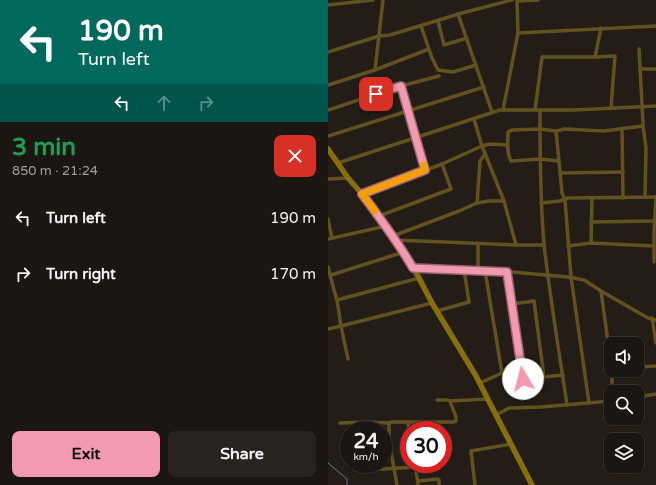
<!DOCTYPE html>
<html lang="en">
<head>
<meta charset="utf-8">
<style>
  body { margin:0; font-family:"Varela Round",sans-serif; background:#28231f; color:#f1f3f6; height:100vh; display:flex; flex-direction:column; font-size:15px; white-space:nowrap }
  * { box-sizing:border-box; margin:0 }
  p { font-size:13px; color:#a09f9f }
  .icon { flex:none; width:22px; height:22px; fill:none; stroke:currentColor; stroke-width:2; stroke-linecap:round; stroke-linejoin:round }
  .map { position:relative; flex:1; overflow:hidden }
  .panel { display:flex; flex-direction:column; background:#1b1611; width:328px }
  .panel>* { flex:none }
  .hud { background:#00695c; color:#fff; overflow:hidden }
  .buttons { position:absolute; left:276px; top:337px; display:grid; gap:8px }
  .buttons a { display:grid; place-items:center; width:40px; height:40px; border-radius:8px; background:#1b1611; box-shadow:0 1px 3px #0004,0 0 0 1px #393531; font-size:20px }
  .speed { position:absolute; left:12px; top:421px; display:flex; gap:8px; font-size:20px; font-weight:700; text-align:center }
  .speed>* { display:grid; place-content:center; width:52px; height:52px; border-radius:50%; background:#1b1611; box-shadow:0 1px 3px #0004,0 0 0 1px #393531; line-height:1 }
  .speed small { font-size:10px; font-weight:400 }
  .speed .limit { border:6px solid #d22; background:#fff; color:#111 }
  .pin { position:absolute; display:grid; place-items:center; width:34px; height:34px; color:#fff; margin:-17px; border-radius:8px; box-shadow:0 2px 6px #0006 }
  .me { position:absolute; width:44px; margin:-22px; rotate:352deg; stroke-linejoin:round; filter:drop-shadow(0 0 3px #0008) }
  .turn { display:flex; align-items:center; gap:14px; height:84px; padding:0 12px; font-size:18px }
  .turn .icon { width:52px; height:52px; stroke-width:2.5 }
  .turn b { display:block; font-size:28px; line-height:34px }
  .lanes { display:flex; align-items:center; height:38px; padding:0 12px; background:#0003; justify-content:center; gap:20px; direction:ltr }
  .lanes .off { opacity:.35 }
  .round { display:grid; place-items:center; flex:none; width:42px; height:42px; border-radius:8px; background:#28231f }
  .summary { display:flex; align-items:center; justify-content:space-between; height:68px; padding:0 12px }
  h1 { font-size:24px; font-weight:700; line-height:30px; color:#1e9e55 }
  .button { display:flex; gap:8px; margin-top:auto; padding:8px 12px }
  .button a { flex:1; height:46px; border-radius:8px; background:#f29ab0; color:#111; font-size:16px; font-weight:700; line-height:46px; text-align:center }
  .button a+a { background:#28231f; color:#f1f3f6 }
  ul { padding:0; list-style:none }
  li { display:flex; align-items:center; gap:12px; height:56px; padding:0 12px }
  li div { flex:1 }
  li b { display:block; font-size:15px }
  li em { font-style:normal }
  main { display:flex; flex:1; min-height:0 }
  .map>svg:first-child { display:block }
</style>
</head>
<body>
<main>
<section class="panel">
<div class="hud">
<div class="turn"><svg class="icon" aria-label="left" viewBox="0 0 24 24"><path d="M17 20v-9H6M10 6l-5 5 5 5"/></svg><div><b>190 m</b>Turn left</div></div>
<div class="lanes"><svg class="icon" aria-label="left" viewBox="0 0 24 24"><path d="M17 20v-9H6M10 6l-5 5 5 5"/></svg><svg class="icon off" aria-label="ahead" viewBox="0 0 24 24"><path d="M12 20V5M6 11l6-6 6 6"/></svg><svg class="icon off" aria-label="right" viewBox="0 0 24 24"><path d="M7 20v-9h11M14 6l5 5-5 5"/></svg></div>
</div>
<div class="summary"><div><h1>3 min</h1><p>850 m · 21:24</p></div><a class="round" style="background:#d93025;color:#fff"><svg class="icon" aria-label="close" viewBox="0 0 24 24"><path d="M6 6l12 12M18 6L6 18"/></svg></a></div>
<ul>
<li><svg class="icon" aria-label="left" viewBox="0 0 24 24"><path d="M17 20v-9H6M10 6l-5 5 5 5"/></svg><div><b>Turn left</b></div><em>190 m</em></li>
<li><svg class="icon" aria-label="right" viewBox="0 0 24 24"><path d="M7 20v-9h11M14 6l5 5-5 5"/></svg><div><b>Turn right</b></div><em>170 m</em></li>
</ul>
<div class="button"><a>Exit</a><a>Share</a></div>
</section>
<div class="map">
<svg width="328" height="485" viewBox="0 0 328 485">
  <rect width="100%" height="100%" fill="#241d17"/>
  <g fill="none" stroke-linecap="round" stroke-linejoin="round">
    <polyline stroke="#5f7fa3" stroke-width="1" points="0,463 19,479 19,485"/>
    <g stroke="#61521f" stroke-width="3.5">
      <polyline points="189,1 210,0"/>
      <polyline points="0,5 45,0"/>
      <polyline points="130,14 164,112"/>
      <polyline points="110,21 116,45 139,38"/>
      <polyline points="93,26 104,58 110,70 125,72 148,65"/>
      <polyline points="190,33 328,26"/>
      <polyline points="311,49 315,123 315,126 318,148 317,197"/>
      <polyline points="0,52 51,36 62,35 134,13 184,0"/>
      <polyline points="267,57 287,56 283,108"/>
      <polyline points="312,69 328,69"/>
      <polyline points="47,70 101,49"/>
      <polyline points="0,85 47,70 55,0"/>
      <polyline points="73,86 97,170"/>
      <polyline points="0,110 73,86 111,76"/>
      <polyline points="175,110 190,33 189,0"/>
      <polyline points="207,110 214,57 267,57 273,28"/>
      <path d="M212,110C212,155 212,200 216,244C222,298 231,351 239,405"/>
      <polyline points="146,119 154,146 162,144 179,145"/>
      <polyline points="294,129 295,198"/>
      <polyline points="228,131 237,129 276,131 315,126"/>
      <polyline points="0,136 156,87"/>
      <path d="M231,161L228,131L212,129L184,130L180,132C180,141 178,153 183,161L212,159L231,161L234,193L237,200L243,277L261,403"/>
      <polyline points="10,163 172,110 246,110 328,106"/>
      <polyline points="232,173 295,172"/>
      <polyline points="0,179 20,178"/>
      <polyline points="34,194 114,164 154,146 176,201 188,245"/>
      <polyline points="149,203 152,161 157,154"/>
      <polyline points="213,203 232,201 240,198 328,197"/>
      <polyline points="51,216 123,189 114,164"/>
      <polyline points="0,219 4,238"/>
      <polyline points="263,222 326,221"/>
      <polyline points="65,236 131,211 149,203 160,201 176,201"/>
      <polyline points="0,239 58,226"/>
      <polyline points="68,240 188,245 216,245"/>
      <polyline points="263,243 264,198"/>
      <polyline points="150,244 150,271"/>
      <polyline points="240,246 263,243 326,246"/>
      <polyline points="326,262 326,231 328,197"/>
      <polyline points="0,267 6,290 9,300 91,278"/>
      <polyline points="85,268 184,272 240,277 256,280 273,291 320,318 328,320"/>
      <polyline points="179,272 195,379 235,375"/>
      <polyline points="3,275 76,252"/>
      <polyline points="273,291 283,364"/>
      <polyline points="9,300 13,326 104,303"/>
      <polyline points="184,304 206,301 216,377"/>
      <polyline points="109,311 141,302 136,270"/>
      <polyline points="324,318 328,343"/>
      <polyline points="0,329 13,326 20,359"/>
      <polyline points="309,367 328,366"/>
      <polyline points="152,383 174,373 157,271"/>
      <polyline points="284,392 284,370"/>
      <polyline points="309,397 328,394"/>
      <polyline points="109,400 120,400 122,401 160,399"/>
      <polyline points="168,415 181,408 213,407 283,401"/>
      <polyline points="80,422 81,430"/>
      <polyline points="12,423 38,422 61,423 64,422 126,422 128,421 128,417 122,401"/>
      <polyline points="61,423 61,441 69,485"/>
      <path d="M87,464C87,471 90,478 90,485"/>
      <polyline points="39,470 87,467"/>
      <polyline points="90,481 110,479 111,480 111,485"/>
      <polyline points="147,485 143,451 183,444"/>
    </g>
    <polyline stroke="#876f0c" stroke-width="5.5" points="0,149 20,178 34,194 51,216 76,252 91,278 104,303 148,376 204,485"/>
  </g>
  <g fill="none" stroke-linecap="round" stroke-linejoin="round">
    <defs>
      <path id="route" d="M48,94L73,86L97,170L34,194C52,218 70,242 85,268L179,272L195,379"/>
    </defs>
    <use href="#route" stroke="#9d6472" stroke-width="10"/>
    <use href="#route" stroke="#f29ab0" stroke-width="7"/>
    <polyline stroke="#f59e0b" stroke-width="7" points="47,211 34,194 97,170 96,165"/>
  </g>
</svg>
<div class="buttons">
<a><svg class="icon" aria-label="sound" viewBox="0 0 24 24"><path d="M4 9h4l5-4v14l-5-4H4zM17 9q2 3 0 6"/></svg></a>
<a><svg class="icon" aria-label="search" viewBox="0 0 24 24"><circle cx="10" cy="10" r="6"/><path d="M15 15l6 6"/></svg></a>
<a><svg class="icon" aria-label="layers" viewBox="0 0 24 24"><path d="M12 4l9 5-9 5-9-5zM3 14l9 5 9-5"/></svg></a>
</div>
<div class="speed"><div>24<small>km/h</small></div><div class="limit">30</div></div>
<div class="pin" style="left:48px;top:94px;background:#d93025"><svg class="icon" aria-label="arrive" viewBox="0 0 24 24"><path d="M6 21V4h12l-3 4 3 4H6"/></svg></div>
<svg class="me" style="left:195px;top:379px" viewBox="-20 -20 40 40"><circle r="19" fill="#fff"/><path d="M0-13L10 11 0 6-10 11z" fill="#f29ab0"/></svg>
</div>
</main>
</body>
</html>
